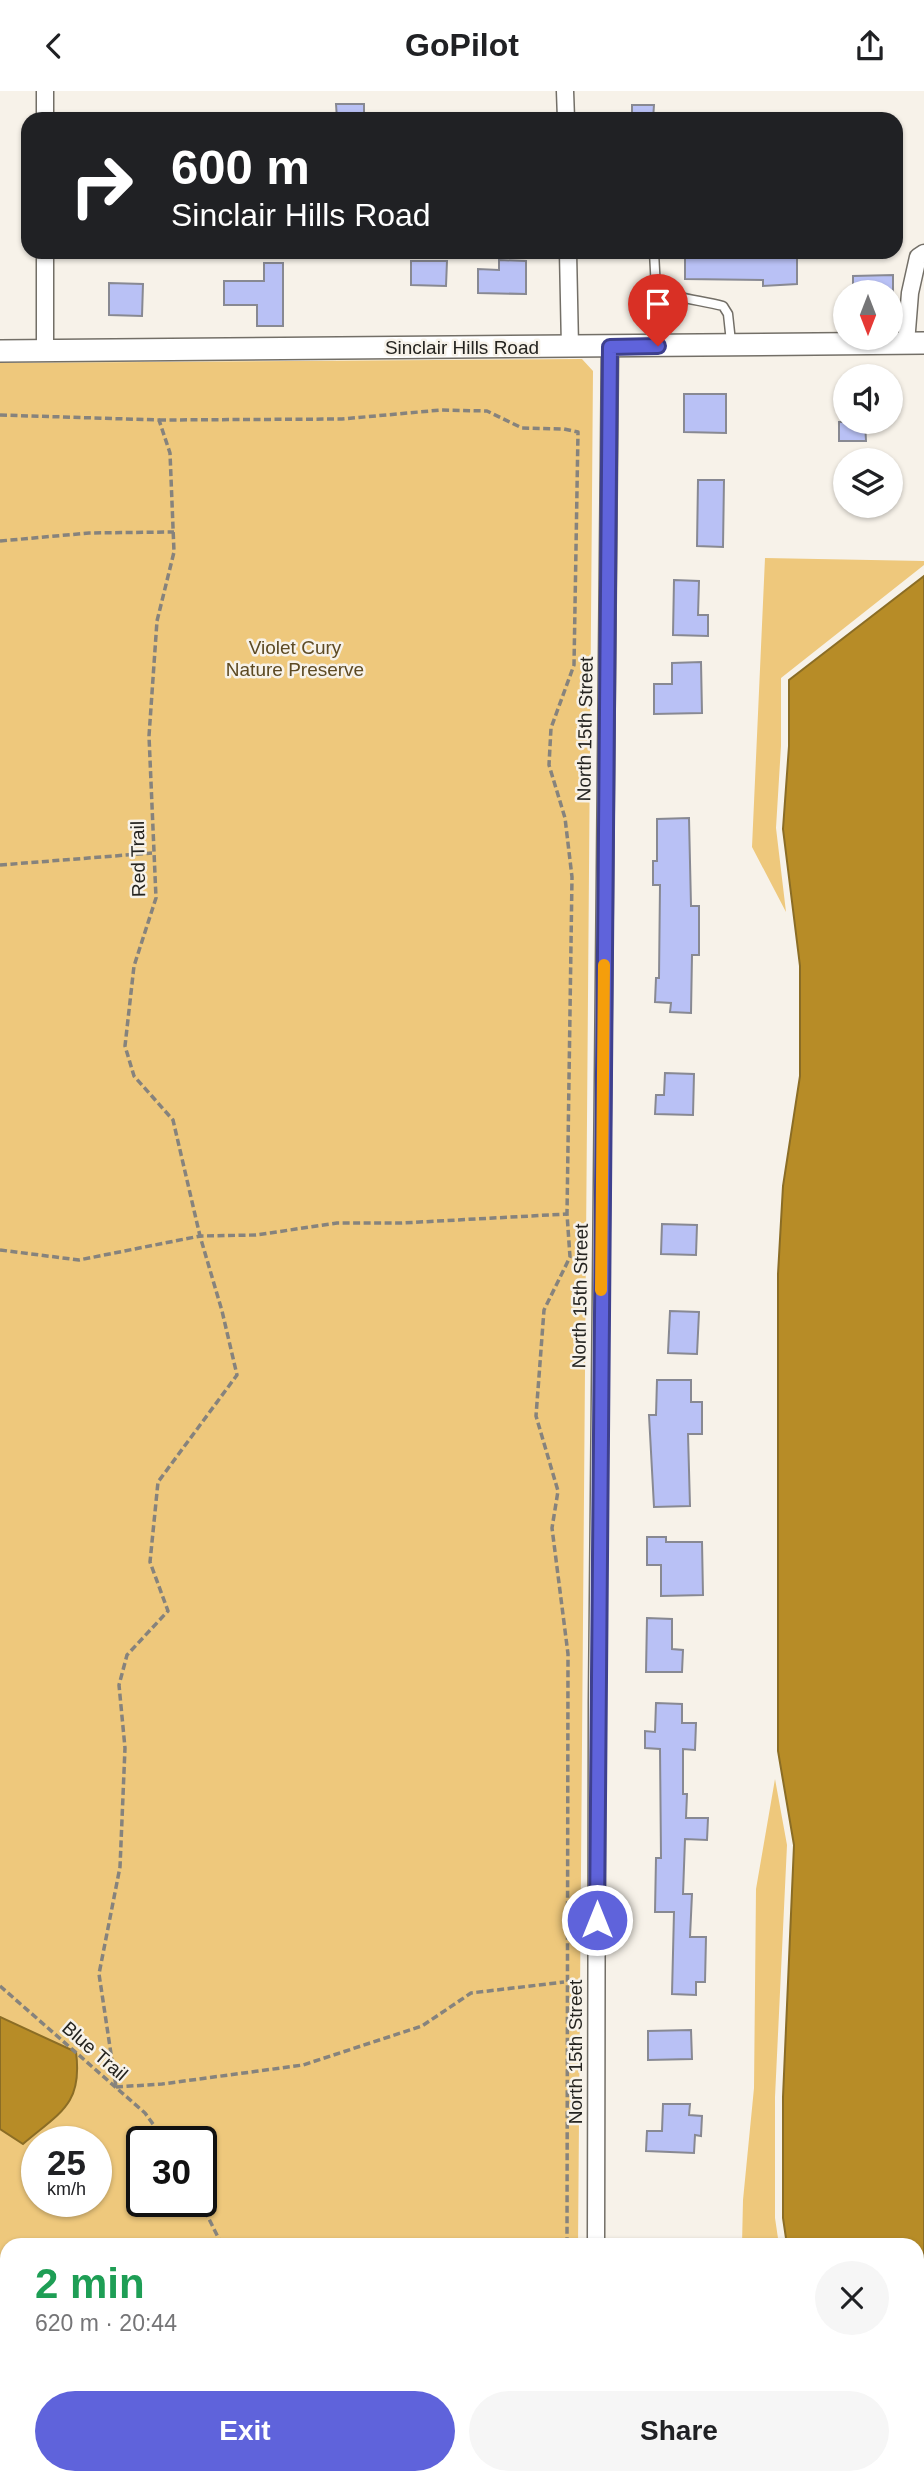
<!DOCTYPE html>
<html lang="en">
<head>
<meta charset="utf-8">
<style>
  body { margin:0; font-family:Arial,sans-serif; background:#f6f6f6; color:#202124; height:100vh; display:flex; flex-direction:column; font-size:26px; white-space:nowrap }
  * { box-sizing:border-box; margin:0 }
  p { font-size:23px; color:#757577 }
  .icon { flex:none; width:38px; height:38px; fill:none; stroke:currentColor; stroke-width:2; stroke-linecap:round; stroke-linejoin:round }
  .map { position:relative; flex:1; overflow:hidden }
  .drawer { position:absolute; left:0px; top:2147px; width:924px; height:247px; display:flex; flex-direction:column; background:#fff; border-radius:21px 21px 0 0; box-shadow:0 2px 5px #0004 }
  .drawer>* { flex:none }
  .hud { position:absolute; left:21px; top:21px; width:882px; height:147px; border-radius:21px; box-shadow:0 2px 5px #0004; background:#202124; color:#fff; overflow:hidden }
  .needle { width:46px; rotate:180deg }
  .fabs { position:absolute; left:833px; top:189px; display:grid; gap:14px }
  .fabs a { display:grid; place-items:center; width:70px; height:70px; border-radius:50%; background:#fff; box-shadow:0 2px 5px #0004; font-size:35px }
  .speed { position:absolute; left:21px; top:2035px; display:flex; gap:14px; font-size:35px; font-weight:700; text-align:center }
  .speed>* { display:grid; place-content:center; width:91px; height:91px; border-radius:50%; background:#fff; box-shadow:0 2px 5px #0004; line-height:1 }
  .speed small { font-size:18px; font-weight:400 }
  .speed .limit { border:4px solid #111; border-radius:10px; background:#fff; color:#111 }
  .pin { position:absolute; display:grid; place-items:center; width:60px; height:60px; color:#fff; margin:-72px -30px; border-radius:50% 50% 50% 0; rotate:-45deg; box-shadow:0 0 7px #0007 }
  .pin .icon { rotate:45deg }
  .me { position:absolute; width:77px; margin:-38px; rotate:0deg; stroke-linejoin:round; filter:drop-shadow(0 0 5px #0008) }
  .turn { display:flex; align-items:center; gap:24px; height:147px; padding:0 35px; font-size:32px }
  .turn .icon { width:91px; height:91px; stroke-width:2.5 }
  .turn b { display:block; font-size:49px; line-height:60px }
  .round { display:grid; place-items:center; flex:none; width:74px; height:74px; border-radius:37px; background:#f6f6f6 }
  .overview { display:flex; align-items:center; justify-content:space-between; height:119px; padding:0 35px }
  h1 { font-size:42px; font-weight:700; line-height:52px; color:#1e9e55 }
  .primary-button { display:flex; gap:14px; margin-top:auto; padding:14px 35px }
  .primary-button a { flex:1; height:80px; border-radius:42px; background:#5f63db; color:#fff; font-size:28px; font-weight:700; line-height:80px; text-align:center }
  .primary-button a+a { background:#f6f6f6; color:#202124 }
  header { display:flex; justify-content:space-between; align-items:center; height:91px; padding:0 35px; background:#fff; font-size:32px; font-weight:700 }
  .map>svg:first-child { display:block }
</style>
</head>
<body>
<header><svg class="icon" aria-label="back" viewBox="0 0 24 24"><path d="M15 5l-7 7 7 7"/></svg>GoPilot<svg class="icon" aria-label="share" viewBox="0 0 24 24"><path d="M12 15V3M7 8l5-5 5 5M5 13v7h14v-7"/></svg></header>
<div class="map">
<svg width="924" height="2393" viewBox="0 0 924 2393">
  <rect width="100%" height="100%" fill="#f7f2e9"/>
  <g fill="#eec87c" fill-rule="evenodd">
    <path d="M582,268L593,280L578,2154H7V2387H194L0,2393V272ZM37,2051H96V2110H37ZM142,2051H201V2110H142Z"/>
    <polygon points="765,467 924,470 924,474 781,587 781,655 776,737 786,821 752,756"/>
    <polygon points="775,1688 787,1754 775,2006 775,2127 779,2154 742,2154 743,2109 754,1997 756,1798"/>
  </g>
  <g fill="#b78c27" stroke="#8b6d25" stroke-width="2">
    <polygon points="924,485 924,2196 917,2196 917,2154 787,2154 783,2127 783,2006 794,1754 778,1660 778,1183 783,1095 800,985 800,875 783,738 789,655 789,589"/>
    <path d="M0,1926L76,1961C83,2014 59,2022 23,2053L0,2038Z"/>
  </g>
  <g fill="#b9c1f5" stroke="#888992" stroke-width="2">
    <polygon points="336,13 364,13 364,28 337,28"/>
    <polygon points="632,14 654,14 653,28 632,28"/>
    <polygon points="797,161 797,193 763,195 763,189 685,188 685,162"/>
    <polygon points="499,169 526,170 526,203 478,202 478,178 499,179"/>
    <polygon points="411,170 447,170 446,195 411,194"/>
    <polygon points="264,172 283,172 283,235 257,235 257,214 224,214 224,190 264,190"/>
    <polygon points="893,184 893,201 853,201 853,185"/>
    <polygon points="109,192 143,193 142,225 109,224"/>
    <polygon points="684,303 726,303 726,342 684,341"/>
    <polygon points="839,331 865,331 866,350 839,350"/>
    <polygon points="698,389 724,389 723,456 697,455"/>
    <polygon points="674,489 699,490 698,524 708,524 708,545 673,544"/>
    <polygon points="701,571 702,622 654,623 654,593 672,593 672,572"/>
    <polygon points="689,727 691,815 699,815 699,864 692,864 691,922 670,921 671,912 655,911 656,887 659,887 660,794 653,794 653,770 657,770 657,728"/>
    <polygon points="665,982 694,983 693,1024 655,1023 656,1004 664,1004"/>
    <polygon points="662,1133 697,1134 696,1164 661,1163"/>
    <polygon points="670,1220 699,1221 697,1263 668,1262"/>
    <polygon points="657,1289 691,1289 691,1311 702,1311 702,1343 688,1343 690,1415 654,1416 649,1324 656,1324"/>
    <polygon points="647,1446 666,1446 666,1451 702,1451 703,1504 661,1505 661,1474 647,1474"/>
    <polygon points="647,1527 672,1528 672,1558 683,1559 682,1581 646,1581"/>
    <polygon points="656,1612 682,1613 682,1632 696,1632 695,1659 683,1658 683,1703 687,1703 686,1727 708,1727 707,1749 685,1748 683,1803 692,1803 690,1846 706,1846 705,1891 696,1891 696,1904 672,1903 674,1821 655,1821 656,1767 661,1767 660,1658 645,1657 645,1640 655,1641"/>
    <polygon points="691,1939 692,1968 648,1969 648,1940"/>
    <polygon points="663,2013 690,2013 689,2024 702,2025 701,2045 695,2044 694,2062 646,2060 647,2040 662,2040"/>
  </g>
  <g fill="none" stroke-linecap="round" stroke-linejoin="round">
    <defs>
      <path id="service" d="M654,161L656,198C677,208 700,209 723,215L728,223L731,251"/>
      <g id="minor">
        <polyline points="45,0 45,28"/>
        <polyline points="565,0 566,28"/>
        <polyline points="45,161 45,259"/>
        <polyline points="568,161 570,256"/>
        <polyline points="906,252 910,202 918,166 924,162"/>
        <polyline points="596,2154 597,1612 610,255"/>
        <polyline points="917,2367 924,2367"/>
        <polyline points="619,2387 620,2393"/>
        <polyline points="595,2393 595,2387"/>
      </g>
      <polyline id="tertiary" points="0,260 924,252"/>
    </defs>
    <use href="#service" stroke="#736f67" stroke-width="11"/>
    <use href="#minor" stroke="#736f67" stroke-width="19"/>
    <use href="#tertiary" stroke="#736f67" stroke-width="24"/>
    <g stroke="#86837d" stroke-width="3.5" stroke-dasharray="7 3.5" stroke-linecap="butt">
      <polyline points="0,324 159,329 170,362 174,461 157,530 149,645 156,807 134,875 125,955 134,985 173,1029 200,1145 222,1220 237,1284 158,1391 150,1471 168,1520 127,1564 119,1594 125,1657 120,1776 99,1883 116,1996"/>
      <polyline points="159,329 342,328 441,319 487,320 522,337 564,338 578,341 574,574 551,637 549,674 565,727 572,786 567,1123 570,1166 544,1219 536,1325 558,1400 552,1437 568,1563 567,2154"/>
      <polyline points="0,450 89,442 174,441"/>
      <polyline points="0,774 152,762"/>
      <polyline points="0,1159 79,1169 200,1145 256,1144 337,1132 402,1132 567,1123"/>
      <polyline points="0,1895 145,2022 166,2051"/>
      <polyline points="116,1996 162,1993 303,1974 422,1935 471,1902 564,1891"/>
      <polyline points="200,2110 222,2154"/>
      <polyline points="0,2362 7,2362"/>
    </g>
    <use href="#service" stroke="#fff" stroke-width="8"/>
    <use href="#minor" stroke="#fff" stroke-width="16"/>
    <use href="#tertiary" stroke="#fff" stroke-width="21"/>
  </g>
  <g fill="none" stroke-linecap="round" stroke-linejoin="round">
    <defs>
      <polyline id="route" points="597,1829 610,256 658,255"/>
    </defs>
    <use href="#route" stroke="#3e408e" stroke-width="18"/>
    <use href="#route" stroke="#5f63db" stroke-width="12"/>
    <polyline stroke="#f59e0b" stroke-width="12" points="601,1199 604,874"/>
  </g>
  <g text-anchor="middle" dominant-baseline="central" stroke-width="5" stroke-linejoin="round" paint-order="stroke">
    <g font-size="19" fill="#252420" stroke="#f7f2e9">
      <text x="462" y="256">Sinclair Hills Road</text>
      <text transform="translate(585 638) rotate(-89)">North 15th Street</text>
      <text transform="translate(138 768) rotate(-91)">Red Trail</text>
      <text transform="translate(580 1205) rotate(-89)">North 15th Street</text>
      <text transform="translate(95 1960) rotate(41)">Blue Trail</text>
      <text transform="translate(575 1961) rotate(-90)">North 15th Street</text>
    </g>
    <g font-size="19" fill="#5d4a23" stroke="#f7f2e9">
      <text x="295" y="556">Violet Cury<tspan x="295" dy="22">Nature Preserve</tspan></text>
    </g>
  </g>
</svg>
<div class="fabs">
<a><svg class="needle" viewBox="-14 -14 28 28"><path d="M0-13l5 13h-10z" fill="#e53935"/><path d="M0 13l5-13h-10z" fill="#757577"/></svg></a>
<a><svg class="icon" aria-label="sound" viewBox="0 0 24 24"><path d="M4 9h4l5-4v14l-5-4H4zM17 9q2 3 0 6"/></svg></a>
<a><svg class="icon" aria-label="layers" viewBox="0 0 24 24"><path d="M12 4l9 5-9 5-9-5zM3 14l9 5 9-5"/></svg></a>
</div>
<div class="speed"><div>25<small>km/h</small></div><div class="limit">30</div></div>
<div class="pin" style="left:658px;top:255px;background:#d93025"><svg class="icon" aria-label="arrive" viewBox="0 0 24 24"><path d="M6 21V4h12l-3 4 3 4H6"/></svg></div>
<svg class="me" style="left:597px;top:1829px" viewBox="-20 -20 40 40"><circle r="17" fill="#5f63db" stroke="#fff" stroke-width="3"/><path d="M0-11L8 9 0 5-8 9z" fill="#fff"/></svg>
<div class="hud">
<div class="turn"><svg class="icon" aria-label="right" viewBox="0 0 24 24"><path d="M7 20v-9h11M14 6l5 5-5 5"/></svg><div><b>600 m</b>Sinclair Hills Road</div></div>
</div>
<section class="drawer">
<div class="overview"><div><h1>2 min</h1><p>620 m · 20:44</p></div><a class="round"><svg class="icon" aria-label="close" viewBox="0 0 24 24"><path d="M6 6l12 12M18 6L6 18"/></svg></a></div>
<div class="primary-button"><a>Exit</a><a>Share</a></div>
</section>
</div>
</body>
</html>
